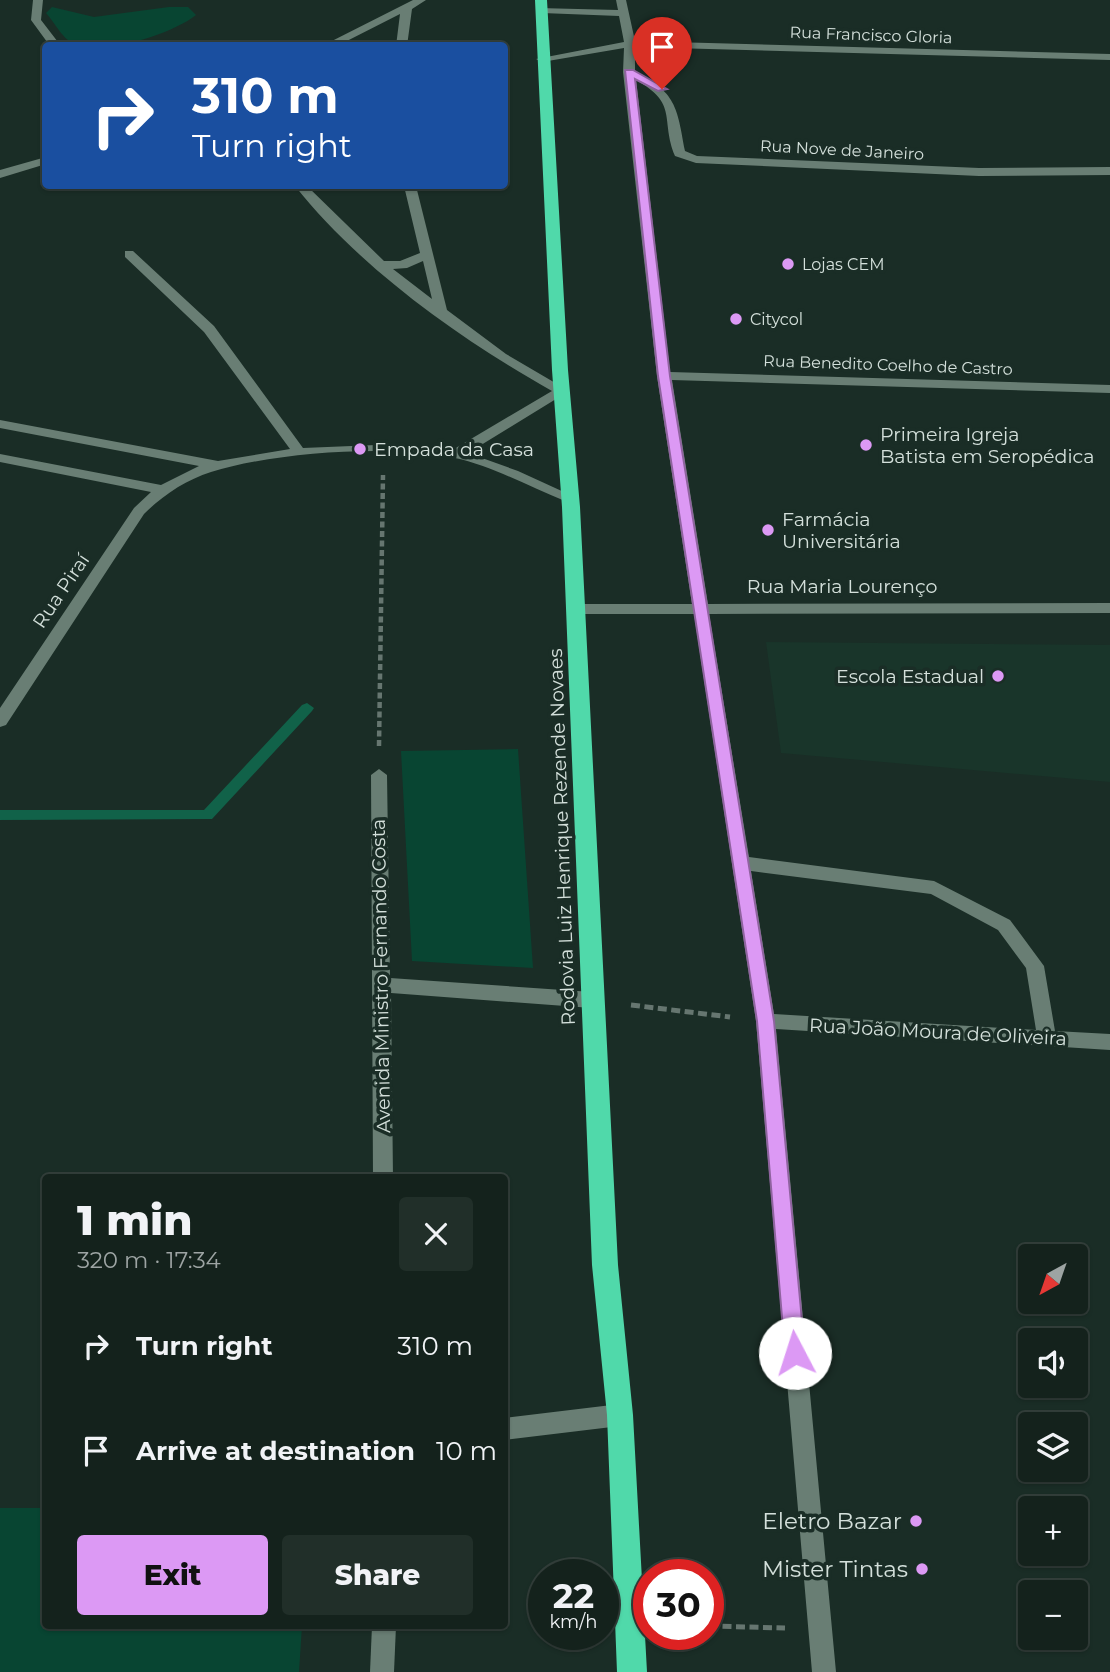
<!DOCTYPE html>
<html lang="en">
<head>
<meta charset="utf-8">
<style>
  body { margin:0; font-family:Montserrat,sans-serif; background:#212f29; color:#f1f3f6; height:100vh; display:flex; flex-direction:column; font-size:26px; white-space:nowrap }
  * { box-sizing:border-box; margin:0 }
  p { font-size:23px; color:#9da4a3 }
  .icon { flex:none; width:38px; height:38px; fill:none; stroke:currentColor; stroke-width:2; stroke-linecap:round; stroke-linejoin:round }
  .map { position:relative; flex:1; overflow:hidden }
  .sheet { position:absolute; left:42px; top:1174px; width:466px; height:455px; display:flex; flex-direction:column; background:#14221c; border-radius:7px; box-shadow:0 2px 5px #0004,0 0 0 2px #333f3b }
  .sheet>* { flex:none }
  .banner { position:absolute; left:42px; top:42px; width:466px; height:147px; border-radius:7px; box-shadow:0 2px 5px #0004,0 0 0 2px #333f3b; background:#1a4fa0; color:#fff; overflow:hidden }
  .needle { width:46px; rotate:220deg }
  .tools { position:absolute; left:1018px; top:1244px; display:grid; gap:14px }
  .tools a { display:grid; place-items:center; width:70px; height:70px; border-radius:7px; background:#14221c; box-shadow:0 2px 5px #0004,0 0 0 2px #333f3b; font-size:35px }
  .speed { position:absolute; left:528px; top:1559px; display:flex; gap:14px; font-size:35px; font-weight:700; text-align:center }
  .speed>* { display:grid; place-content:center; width:91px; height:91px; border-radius:50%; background:#14221c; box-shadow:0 2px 5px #0004,0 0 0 2px #333f3b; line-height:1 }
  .speed small { font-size:18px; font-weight:400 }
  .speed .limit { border:10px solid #d22; background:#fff; color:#111 }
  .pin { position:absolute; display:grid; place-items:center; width:60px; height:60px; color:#fff; margin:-72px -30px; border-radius:50% 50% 50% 0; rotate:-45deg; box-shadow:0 0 7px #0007 }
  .pin .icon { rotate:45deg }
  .me { position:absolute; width:77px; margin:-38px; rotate:355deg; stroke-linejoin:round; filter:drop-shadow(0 0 5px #0008) }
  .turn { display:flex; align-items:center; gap:24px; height:147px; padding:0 35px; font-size:32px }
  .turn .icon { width:91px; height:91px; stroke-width:2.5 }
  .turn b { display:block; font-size:49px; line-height:60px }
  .round { display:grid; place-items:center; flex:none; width:74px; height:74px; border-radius:7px; background:#212f29 }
  .headline { display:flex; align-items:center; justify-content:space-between; height:119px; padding:0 35px }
  h1 { font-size:42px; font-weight:800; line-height:52px }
  .cta { display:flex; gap:14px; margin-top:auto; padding:14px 35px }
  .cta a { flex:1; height:80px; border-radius:7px; background:#dc99f4; color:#111; font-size:28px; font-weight:800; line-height:80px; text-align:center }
  .cta a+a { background:#212f29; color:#f1f3f6 }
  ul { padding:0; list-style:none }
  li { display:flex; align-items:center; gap:21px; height:105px; padding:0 35px }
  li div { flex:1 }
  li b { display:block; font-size:26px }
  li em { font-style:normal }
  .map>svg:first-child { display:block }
</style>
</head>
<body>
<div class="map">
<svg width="1110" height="1672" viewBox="0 0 1110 1672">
  <rect width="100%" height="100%" fill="#1a2d26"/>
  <polygon fill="#19352a" points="766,642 1110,645 1110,782 781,753"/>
  <g fill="#084532">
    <path d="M52,7L94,17L169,7H188L196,15C174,33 104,56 76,45C63,40 55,23 46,13Z"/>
    <polygon points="518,749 533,968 412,961 401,751"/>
    <polygon points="0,1508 45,1508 46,1626 302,1626 299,1672 0,1672"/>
  </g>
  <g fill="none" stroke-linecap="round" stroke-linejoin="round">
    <polygon fill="#116249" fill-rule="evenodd" points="307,703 314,708 312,711 212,819 0,820 0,810 204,810 302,705"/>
    <polyline stroke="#667670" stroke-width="4.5" stroke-dasharray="6 3.5" stroke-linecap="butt" points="379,746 383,475"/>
    <g stroke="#667670" stroke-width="5" stroke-dasharray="9 4.5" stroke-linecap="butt">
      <polyline points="631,1005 730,1017"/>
      <polyline points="709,1626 785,1628"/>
    </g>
    <g fill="#697e74" fill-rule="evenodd">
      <polygon points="33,0 43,0 41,20 61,46 50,46 31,20"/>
      <polygon points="413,0 426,0 412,9 407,46 396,46 400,14 337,46 322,46"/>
      <path d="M616,0H626L635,41L1110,54V60L635,47V71C676,93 677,106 685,151L697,156L979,168L1110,167V175L979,176L696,163L675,156C660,119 679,104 636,80L670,372L1110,385V393L672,380L708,604L1110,603V613L709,614L749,857L934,881L1010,920L1044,966L1055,1031L1110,1034V1050L776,1029L836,1672H812L756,1021L694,614H575L567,609L575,604H692L657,376L623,72L624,48L542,62L536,59L624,42L619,16L542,13L537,10L538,8L618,10ZM751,871L931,894L998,930L1026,968L1036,1030L774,1014Z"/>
      <polygon points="46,157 46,164 0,178 0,170"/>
      <path d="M295,186H307L384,261H400L420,253L404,186H416L447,310L506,354L569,391L468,453L518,471L577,498L570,503L565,501C529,487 493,466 455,458C390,444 276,452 211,472C186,480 163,495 144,514L6,725L0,727V708L134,508L151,492L0,462V454L161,485L199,466L0,428V420L218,461L290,449L204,332L125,257V251H133L214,326L303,448L400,444L454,449L552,391C461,340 360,268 295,186ZM423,261L432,299L393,269L407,268Z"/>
      <polygon points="379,769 387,775 390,978 592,992 599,995 601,1000 599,1005 592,1008 391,993 393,1178 373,1178 371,775"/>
      <polygon points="620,1404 628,1408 631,1415 628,1422 620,1426 504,1440 504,1418"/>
      <polygon points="372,1626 396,1626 394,1672 370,1672"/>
    </g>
    <polygon fill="#50d9aa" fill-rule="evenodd" points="535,0 547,0 568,370 580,507 618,1265 633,1415 647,1672 617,1672 607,1415 592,1265 562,507 552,370"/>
  </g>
  <polygon fill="#dc99f4" stroke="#8f639f" stroke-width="2" points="625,70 633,70 667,89 658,91 635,79 670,376 774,1021 805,1353 802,1359 795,1362 788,1359 785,1353 757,1021 658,376"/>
  <g fill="#dc99f4" stroke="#1a2d26" stroke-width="2.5">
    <circle cx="788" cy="264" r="7"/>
    <circle cx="736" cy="319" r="7"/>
    <circle cx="866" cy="445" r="7"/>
    <circle cx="360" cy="449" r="7"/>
    <circle cx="768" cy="530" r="7"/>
    <circle cx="998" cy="676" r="7"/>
    <circle cx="916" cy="1521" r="7"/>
    <circle cx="922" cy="1569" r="7"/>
  </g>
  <g text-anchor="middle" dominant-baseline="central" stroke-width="7" stroke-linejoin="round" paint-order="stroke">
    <g font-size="16" fill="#d4e0db" stroke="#1a2d26">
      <text transform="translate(871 35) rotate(2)">Rua Francisco Gloria</text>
      <text transform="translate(842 150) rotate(3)">Rua Nove de Janeiro</text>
      <text transform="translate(888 365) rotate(2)">Rua Benedito Coelho de Castro</text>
    </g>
    <g font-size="16" fill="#d4e0db" stroke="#1a2d26" text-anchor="start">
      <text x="802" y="264">Lojas CEM</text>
      <text x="750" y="319">Citycol</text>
    </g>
    <g font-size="19" fill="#d4e0db" stroke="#1a2d26" text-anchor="start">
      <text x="880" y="434">Primeira Igreja<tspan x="880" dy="22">Batista em Seropédica</tspan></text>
      <text x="374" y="449">Empada da Casa</text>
      <text x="782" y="519">Farmácia<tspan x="782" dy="22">Universitária</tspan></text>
      <text x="984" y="676" text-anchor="end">Escola Estadual</text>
    </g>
    <g font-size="19" fill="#d4e0db" stroke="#1a2d26">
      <text x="842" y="586">Rua Maria Lourenço</text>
      <text transform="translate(61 591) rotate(-56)">Rua Piraí</text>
      <text transform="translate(562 837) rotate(-92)">Rodovia Luiz Henrique Rezende Novaes</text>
      <text transform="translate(381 976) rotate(-91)">Avenida Ministro Fernando Costa</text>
      <text transform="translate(938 1032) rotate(3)">Rua João Moura de Oliveira</text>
    </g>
    <g font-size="23" fill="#d4e0db" stroke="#1a2d26" text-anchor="end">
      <text x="902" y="1521">Eletro Bazar</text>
      <text x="908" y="1569">Mister Tintas</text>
    </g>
  </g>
</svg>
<div class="tools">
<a><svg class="needle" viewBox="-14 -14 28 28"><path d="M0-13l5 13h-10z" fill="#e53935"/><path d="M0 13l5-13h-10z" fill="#9da4a3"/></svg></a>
<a><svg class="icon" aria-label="sound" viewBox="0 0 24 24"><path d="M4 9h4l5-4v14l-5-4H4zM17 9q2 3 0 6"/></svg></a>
<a><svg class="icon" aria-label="layers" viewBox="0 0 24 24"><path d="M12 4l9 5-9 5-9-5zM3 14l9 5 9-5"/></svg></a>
<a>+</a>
<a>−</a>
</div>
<div class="speed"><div>22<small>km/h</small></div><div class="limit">30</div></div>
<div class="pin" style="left:662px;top:89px;background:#d93025"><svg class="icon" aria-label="arrive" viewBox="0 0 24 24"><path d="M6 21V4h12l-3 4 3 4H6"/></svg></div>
<svg class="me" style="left:795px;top:1353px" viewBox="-20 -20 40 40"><circle r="19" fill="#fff"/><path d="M0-13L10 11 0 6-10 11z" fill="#dc99f4"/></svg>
<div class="banner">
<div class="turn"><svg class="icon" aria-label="right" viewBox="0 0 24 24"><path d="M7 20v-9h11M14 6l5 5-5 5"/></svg><div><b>310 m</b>Turn right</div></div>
</div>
<section class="sheet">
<div class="headline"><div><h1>1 min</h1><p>320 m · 17:34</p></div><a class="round"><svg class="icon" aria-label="close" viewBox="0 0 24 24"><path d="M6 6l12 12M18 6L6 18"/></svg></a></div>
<ul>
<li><svg class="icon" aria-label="right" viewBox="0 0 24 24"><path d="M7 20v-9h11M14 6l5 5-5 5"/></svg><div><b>Turn right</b></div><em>310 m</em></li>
<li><svg class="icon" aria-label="arrive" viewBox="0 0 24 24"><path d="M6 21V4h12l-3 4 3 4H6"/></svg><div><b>Arrive at destination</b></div><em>10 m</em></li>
</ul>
<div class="cta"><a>Exit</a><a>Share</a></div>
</section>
</div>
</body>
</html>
